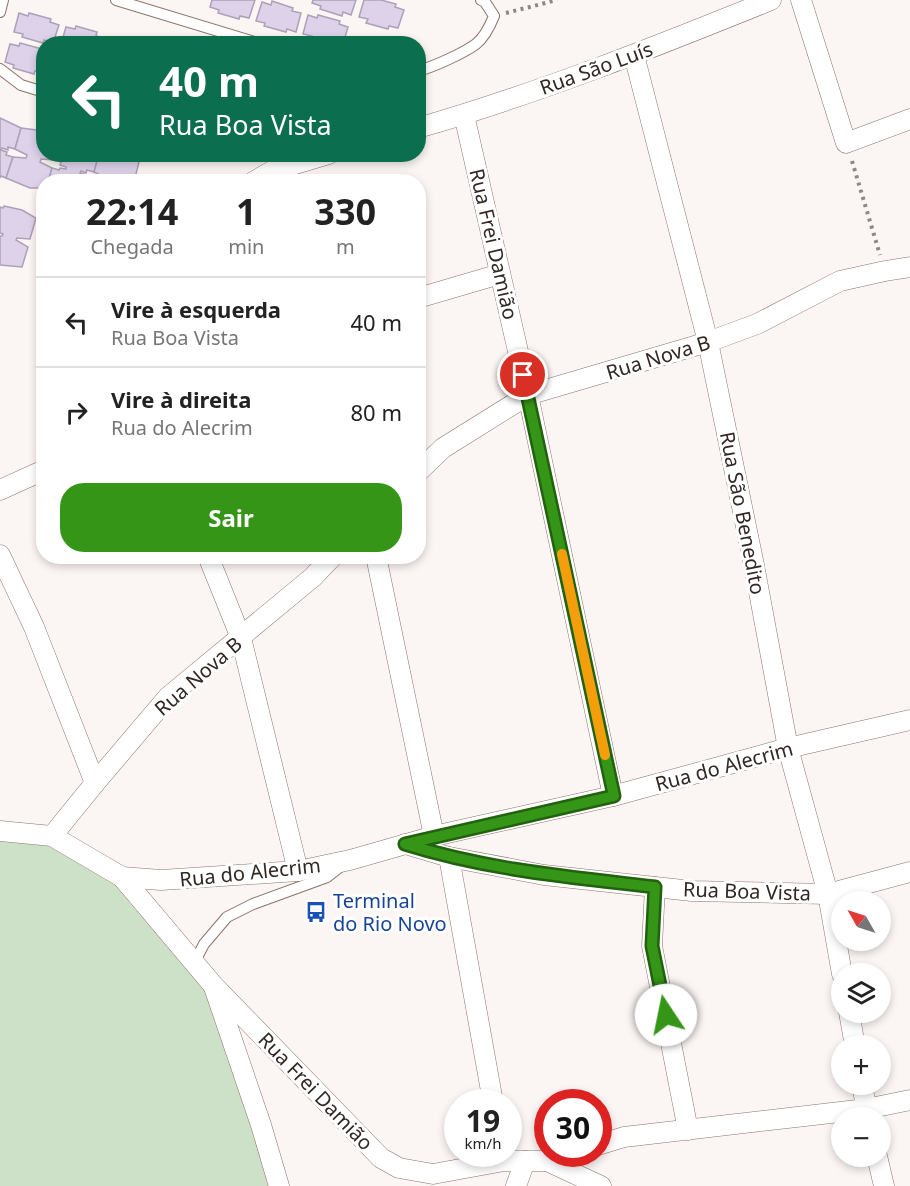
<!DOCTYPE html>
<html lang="pt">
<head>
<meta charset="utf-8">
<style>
  body { margin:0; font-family:"Noto Sans",sans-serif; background:#f6f6f6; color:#222; height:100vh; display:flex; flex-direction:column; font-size:22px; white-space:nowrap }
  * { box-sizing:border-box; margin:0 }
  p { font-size:20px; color:#767676 }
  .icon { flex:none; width:33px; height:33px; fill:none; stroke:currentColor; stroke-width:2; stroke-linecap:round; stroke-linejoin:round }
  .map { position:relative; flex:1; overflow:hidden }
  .details { position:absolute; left:36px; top:174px; width:390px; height:390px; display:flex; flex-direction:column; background:#fff; border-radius:24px; box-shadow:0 3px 9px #0003 }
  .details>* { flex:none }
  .hud { position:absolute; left:36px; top:36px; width:390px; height:126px; border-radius:24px; box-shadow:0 3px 9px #0003; background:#0b6e4f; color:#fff; overflow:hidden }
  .needle { width:39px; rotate:309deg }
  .fabs { position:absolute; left:831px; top:891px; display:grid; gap:12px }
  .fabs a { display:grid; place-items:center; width:60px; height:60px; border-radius:50%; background:#fff; box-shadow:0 3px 9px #0003; font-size:30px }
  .speed { position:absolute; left:444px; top:1089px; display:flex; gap:12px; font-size:30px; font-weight:700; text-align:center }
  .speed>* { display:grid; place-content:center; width:78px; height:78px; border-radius:50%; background:#fff; box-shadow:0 3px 9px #0003; line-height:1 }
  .speed small { font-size:15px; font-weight:400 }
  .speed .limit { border:9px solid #d22; background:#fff; color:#111 }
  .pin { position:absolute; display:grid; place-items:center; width:51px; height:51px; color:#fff; margin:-26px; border:3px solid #fff; border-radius:50%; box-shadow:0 2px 6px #0007 }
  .me { position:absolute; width:66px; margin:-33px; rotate:349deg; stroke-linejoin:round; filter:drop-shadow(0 0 4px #0008) }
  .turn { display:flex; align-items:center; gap:21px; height:126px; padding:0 24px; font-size:27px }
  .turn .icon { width:78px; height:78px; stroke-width:2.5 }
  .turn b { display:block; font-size:42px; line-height:51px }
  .eta { display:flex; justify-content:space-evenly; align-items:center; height:102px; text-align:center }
  .eta b { font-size:36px; font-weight:700; line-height:42px }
  .primary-button { display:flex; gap:12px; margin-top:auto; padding:12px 24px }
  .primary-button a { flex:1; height:69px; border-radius:24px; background:#359516; color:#fff; font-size:24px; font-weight:700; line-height:69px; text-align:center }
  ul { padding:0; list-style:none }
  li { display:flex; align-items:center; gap:18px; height:90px; padding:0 24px; border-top:2px solid #e0e0e0 }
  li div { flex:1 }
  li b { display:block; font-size:22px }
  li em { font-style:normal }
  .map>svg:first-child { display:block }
</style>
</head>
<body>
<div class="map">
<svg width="910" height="1186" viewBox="0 0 910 1186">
  <rect width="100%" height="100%" fill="#fbf5f3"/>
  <polygon fill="#cce1c7" points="0,831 52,836 122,877 213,985 279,1186 0,1186"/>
  <g fill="#ddd2e9" stroke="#aca1b7" stroke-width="1.5">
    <polygon points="212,0 255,0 249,18 240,16 239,19 218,13 219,10 210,7"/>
    <polygon points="313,0 356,0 351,15 343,12 342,16 320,9 321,6 312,3"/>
    <polygon points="364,0 381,0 396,4 395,7 404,10 398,28 389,26 388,29 366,23 368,19 359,17"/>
    <polygon points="272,1 293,8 292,11 301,13 296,32 287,29 286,32 264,26 265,23 256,21 262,2 271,5"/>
    <polygon points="19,13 28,16 29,13 51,19 50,22 59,25 53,43 44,40 43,43 22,37 23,34 14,32"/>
    <polygon points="308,15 317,18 318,15 340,21 339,24 348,27 343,44 323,44 311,40 312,36 303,34"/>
    <polygon points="76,26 97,32 96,36 105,38 104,44 61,44 66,27 75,29"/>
    <polygon points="20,43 42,49 41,52 44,53 44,73 35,71 34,74 13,68 14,65 5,62 10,44 19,46"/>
    <polygon points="0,118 21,128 15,149 8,147 8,150 2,148 1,150 7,152 6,155 13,157 6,178 1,176 0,178"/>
    <polygon points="21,128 44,131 44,154 56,154 55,160 41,159 40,162 52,168 48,182 44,182 44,188 30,188 6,178 13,157 26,158 27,155 15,149"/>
    <polygon points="56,154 99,154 94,172 87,170 86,173 81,171 80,173 86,175 85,177 92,179 91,182 48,182 52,168 59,170 60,168 66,169 66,167 60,165 61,162 55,160"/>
    <polygon points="99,154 125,154 139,162 134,182 99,182 99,179 105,181 106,178 94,172"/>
    <polygon points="4,206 22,210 36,218 30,239 17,238 16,240 28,247 22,267 0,265 0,236 2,236 3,234 0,233 0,207 3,208"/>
  </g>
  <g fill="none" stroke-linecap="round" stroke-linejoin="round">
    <defs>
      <g id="lane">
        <polyline points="116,0 261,44"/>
        <polyline points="0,12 3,0"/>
        <polyline points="0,69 21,85 44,92"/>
        <path d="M418,71C433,67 464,53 476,44C485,37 490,26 494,16L485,2L481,0"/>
        <polyline points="194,963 204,944 227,917 253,904 327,877 341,866"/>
      </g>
      <g id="street">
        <polyline points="801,0 846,143 910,119"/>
        <polyline points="634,55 708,342 754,565 788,748 828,894 842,974"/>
        <polyline points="464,115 528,395 613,796"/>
        <path d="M418,128C539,93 655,47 771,0"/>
        <polyline points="253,182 272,171 329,154"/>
        <polyline points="418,298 500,274"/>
        <polyline points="418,472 443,448 528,395 708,342 757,324 840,281 885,271 910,267"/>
        <polyline points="0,490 44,470"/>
        <polyline points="0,555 34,627 95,783"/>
        <polyline points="208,556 241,638 298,871"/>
        <polyline points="376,556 434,836"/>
        <polyline points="0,831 52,836 122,877 161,880 298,871 350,860 434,836 613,796 788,748 910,720"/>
        <polyline points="52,836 95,783 168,697 313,577 333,556"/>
        <polyline points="405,844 449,857 544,875 692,891 828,894 910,872"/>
        <polyline points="449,857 493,1102"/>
        <polyline points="122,877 213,985 381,1158 399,1168 433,1174 504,1161 547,1161 571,1154"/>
        <polyline points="655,887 652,946 688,1130"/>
        <polyline points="215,990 261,1125 279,1186"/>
        <polyline points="849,1012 855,1046"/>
        <polyline points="862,1084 868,1118"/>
        <polyline points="598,1145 624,1137 866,1109 910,1100"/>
        <polyline points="877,1156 884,1186"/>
        <polyline points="547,1161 601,1186"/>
        <polyline points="516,1186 525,1161"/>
      </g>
    </defs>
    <use href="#lane" stroke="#8c746b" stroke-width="12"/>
    <use href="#street" stroke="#8c746b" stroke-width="21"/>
    <g stroke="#8f8784" stroke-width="4" stroke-dasharray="3 4.5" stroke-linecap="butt">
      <polyline points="506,13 557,0"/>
      <polyline points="852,161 880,255"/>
    </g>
    <use href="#lane" stroke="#fff" stroke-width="10"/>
    <use href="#street" stroke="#fff" stroke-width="20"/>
  </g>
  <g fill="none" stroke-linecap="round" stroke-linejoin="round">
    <defs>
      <path id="route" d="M523,375L614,796L405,844C488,870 569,877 655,887L652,946L666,1015"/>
    </defs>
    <use href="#route" stroke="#22610e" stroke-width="15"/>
    <use href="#route" stroke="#359516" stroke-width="10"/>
    <polyline stroke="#f59e0b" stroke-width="10" points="562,554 605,755"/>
  </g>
  <defs>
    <symbol id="bus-bare" viewBox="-9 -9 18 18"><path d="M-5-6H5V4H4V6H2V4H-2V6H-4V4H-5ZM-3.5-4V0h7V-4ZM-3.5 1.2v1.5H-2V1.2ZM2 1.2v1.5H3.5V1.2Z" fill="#1a4fb4" stroke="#fff" stroke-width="2.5" paint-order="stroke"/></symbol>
  </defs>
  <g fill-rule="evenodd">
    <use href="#bus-bare" x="301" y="897" width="30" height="30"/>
  </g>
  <g text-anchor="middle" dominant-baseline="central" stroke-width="6" stroke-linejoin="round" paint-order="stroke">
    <g font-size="20" fill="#312723" stroke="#fff">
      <text transform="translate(596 68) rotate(-20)">Rua São Luís</text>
      <text transform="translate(494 244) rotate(77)">Rua Frei Damião</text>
      <text transform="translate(658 357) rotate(-17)">Rua Nova B</text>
      <text transform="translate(743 513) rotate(79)">Rua São Benedito</text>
      <text transform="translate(198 676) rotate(-41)">Rua Nova B</text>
      <text transform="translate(724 766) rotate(-15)">Rua do Alecrim</text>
      <text transform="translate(250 872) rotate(-6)">Rua do Alecrim</text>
      <text transform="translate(747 891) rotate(2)">Rua Boa Vista</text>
      <text transform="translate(316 1091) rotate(46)">Rua Frei Damião</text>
    </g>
    <g font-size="20" fill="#164399" stroke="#fff" text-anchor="start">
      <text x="333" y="900">Terminal<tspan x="333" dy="23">do Rio Novo</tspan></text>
    </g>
  </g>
</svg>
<div class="fabs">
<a><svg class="needle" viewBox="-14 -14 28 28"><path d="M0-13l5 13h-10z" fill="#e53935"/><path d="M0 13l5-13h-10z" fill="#767676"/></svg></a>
<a><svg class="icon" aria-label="layers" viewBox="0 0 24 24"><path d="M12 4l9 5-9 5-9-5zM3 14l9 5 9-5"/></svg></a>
<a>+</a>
<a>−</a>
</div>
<div class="speed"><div>19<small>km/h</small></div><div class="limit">30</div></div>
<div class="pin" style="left:523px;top:375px;background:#d93025"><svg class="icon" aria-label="arrive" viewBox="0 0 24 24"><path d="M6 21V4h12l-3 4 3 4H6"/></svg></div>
<svg class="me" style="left:666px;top:1015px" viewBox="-20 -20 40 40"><circle r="19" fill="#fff"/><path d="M0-13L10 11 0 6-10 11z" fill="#359516"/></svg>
<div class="hud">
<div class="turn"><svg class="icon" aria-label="left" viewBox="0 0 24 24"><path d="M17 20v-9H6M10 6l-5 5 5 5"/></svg><div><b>40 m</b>Rua Boa Vista</div></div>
</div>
<section class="details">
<div class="eta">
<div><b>22:14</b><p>Chegada</p></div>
<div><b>1</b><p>min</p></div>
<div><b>330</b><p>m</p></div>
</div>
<ul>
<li><svg class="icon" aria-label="left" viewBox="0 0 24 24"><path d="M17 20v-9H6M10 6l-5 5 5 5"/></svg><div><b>Vire à esquerda</b><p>Rua Boa Vista</p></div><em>40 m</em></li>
<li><svg class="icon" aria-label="right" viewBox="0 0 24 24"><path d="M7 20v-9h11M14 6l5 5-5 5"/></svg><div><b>Vire à direita</b><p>Rua do Alecrim</p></div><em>80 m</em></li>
</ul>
<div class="primary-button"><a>Sair</a></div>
</section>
</div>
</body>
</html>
